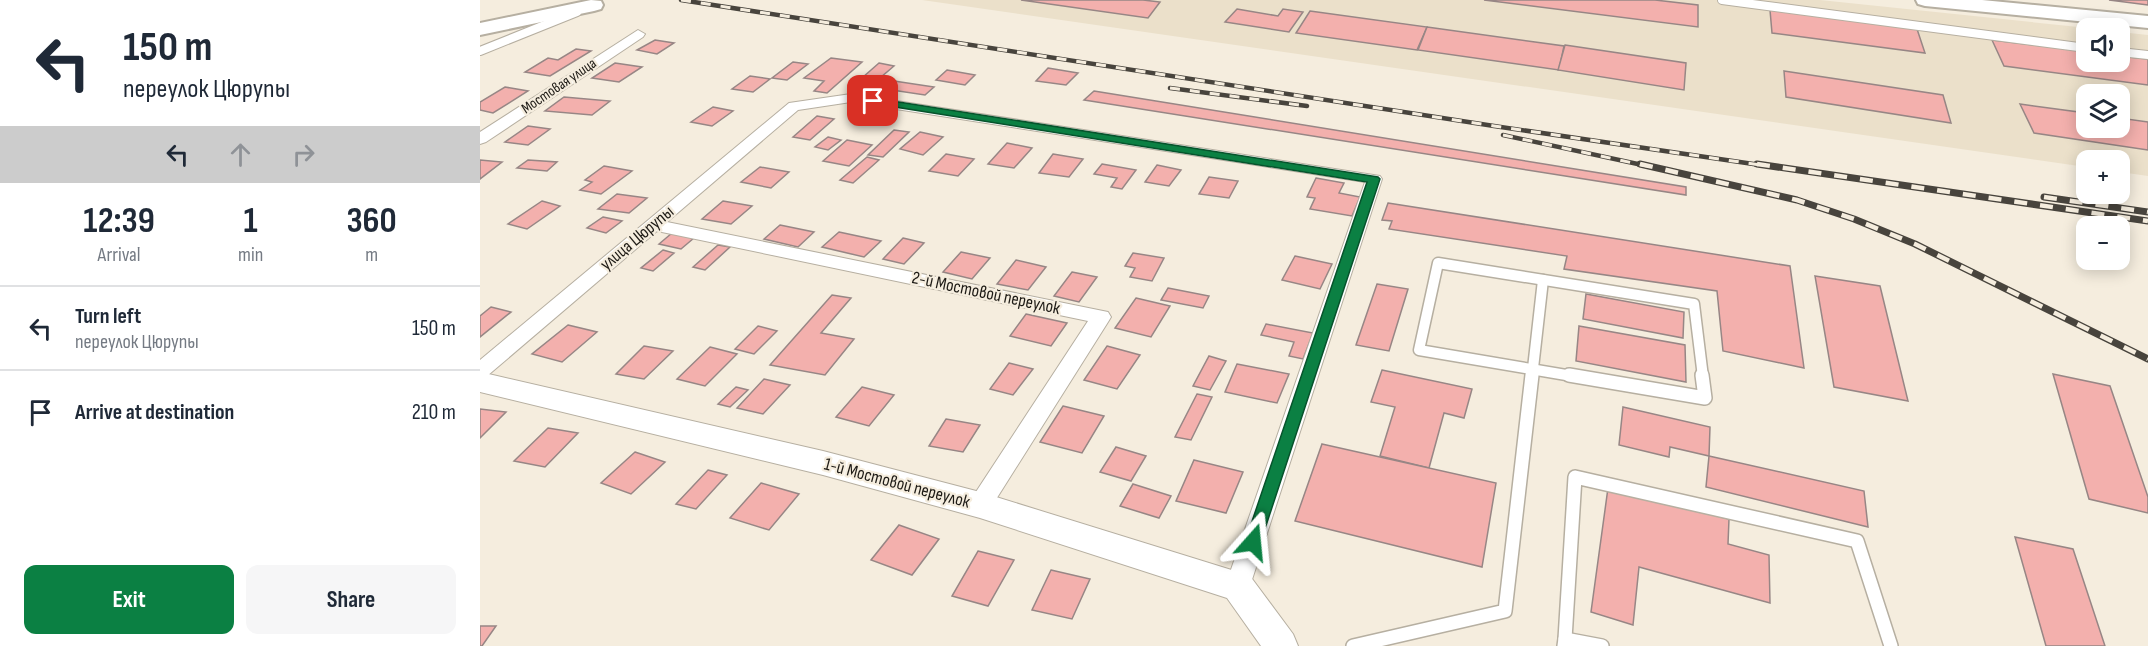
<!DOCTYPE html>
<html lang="en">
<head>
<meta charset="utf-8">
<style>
  body { margin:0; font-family:"Sofia Sans Condensed",sans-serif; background:#f6f6f7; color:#1f2937; height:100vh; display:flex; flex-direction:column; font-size:22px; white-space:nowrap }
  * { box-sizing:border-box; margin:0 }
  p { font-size:20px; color:#747a83 }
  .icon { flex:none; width:33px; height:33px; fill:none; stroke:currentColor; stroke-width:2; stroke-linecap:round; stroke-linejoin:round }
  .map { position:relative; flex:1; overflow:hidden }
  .sheet { display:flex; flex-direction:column; background:#fff; width:480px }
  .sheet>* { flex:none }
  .top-card { background:#fff; color:#1f2937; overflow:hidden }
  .buttons { position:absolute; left:1596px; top:18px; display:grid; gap:12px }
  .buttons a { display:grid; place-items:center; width:54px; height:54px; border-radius:12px; background:#fff; box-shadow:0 3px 15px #0003; font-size:30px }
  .pin { position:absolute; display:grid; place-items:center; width:51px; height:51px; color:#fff; margin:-26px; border-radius:12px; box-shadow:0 3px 9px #0006 }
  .me { position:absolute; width:66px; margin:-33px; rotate:18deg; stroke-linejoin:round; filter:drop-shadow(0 0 4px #0008) }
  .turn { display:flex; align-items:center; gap:21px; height:126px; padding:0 24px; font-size:27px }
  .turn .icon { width:78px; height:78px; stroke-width:2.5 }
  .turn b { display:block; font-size:42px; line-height:51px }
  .lanes { display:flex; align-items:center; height:57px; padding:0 24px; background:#0003; justify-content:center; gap:30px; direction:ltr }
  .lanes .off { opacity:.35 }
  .eta { display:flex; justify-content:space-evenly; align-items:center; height:102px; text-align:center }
  .eta b { font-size:36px; font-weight:700; line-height:42px }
  .button { display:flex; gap:12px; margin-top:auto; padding:12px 24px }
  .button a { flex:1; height:69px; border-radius:12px; background:#0b8043; color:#fff; font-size:24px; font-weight:700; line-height:69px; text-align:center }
  .button a+a { background:#f6f6f7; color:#1f2937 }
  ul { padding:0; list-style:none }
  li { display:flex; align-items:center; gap:18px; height:84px; padding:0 24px; border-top:2px solid #e0e1e3 }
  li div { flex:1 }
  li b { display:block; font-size:22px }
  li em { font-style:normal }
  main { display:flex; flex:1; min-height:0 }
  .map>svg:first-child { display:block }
</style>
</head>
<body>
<main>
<section class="sheet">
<div class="top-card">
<div class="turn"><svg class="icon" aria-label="left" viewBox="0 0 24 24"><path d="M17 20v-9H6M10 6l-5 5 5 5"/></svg><div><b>150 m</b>переулок Цюрупы</div></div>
<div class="lanes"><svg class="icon" aria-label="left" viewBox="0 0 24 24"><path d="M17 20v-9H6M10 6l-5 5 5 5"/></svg><svg class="icon off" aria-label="ahead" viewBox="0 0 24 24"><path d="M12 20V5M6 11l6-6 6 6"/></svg><svg class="icon off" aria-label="right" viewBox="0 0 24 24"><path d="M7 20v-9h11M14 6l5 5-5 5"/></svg></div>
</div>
<div class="eta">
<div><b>12:39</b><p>Arrival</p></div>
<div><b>1</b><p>min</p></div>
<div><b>360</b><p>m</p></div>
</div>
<ul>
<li><svg class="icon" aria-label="left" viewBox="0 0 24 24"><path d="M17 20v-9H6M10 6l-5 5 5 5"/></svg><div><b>Turn left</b><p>переулок Цюрупы</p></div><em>150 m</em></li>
<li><svg class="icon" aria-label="arrive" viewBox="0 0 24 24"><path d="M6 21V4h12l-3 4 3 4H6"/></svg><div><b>Arrive at destination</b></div><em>210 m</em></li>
</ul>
<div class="button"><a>Exit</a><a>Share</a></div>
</section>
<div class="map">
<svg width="1668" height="646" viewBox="0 0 1668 646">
  <rect width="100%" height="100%" fill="#f5edde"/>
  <path fill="#ebe0ca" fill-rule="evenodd" d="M442,0H1340L1608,28L1606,62H1640V32L1668,35V176L1640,172V160H1606V167ZM1606,94H1640V128H1606Z"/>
  <g fill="#f3b0ad" stroke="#978685" stroke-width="1.5">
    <polygon points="541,0 663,0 680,2 668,18"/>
    <polygon points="1004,0 1175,0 1218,5 1218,27"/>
    <polygon points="1629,0 1668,0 1668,5"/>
    <polygon points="757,9 798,16 803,9 823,12 809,32 745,22"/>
    <polygon points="1290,10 1437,29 1445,53 1292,33"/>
    <polygon points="830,11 947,27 937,50 816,33"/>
    <polygon points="947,27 1084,46 1079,70 938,50"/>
    <polygon points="175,40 194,43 177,54 157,50"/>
    <polygon points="1512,40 1606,51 1606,62 1640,62 1640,56 1668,59 1668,85 1524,66"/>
    <polygon points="1085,45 1206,63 1204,90 1078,70"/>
    <polygon points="96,49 111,51 70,76 45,72 68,58 78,60"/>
    <polygon points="351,58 382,62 347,93 334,91 344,81 324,78"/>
    <polygon points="313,62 328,64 307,80 292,78"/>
    <polygon points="135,63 162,67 139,82 112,78"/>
    <polygon points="399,63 414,66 400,78 410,79 400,89 374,85"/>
    <polygon points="568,68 598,73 586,85 556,81"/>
    <polygon points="467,70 495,75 485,85 456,80"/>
    <polygon points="1304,71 1463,95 1471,123 1306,97"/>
    <polygon points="270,76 290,79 273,92 252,89"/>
    <polygon points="414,81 454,87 445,95 405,89"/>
    <polygon points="25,87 48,91 13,113 0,110 0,102"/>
    <polygon points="614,91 1206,187 1206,195 604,100"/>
    <polygon points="84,97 130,101 112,115 65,111"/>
    <polygon points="1540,104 1606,113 1606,128 1640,128 1640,118 1668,122 1668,150 1554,133"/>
    <polygon points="233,107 253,111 232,126 211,122"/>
    <polygon points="337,116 354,119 330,140 313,137"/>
    <polygon points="48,126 70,129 48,145 25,142"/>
    <polygon points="414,130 429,132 403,157 388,155"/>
    <polygon points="440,132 463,137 443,155 420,149"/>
    <polygon points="348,137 361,140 348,150 335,147"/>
    <polygon points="367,140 392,145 369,166 343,161"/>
    <polygon points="527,143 552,148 534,168 508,164"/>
    <polygon points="466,154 494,159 478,176 449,171"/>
    <polygon points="573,154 603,159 589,177 559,173"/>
    <polygon points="387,157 399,160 373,183 360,180"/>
    <polygon points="0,160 22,162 0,179"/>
    <polygon points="48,160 77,162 67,171 37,168"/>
    <polygon points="622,164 656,170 642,189 631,187 637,178 614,174"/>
    <polygon points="677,165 701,170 689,186 665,182"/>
    <polygon points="124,166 152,171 121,194 100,190 112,182 105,180"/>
    <polygon points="280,167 309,172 291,188 261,182"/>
    <polygon points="729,177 758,181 749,198 719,194"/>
    <polygon points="836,178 864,183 859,193 880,197 872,216 830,209 835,198 827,197"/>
    <polygon points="137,194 167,198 149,213 118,209"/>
    <polygon points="62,201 80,206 47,229 28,224"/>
    <polygon points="243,201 272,206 251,224 222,219"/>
    <polygon points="908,203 1310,266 1324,368 1243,351 1237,291 1084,269 1087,256 909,229 912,221 902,220"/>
    <polygon points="123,217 142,221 126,233 107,228"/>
    <polygon points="300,225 334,232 318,247 284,239"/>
    <polygon points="359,232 401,241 384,257 342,247"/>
    <polygon points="192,233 214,238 201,249 179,244"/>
    <polygon points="423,238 444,243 424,264 403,259"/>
    <polygon points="238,245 250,247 225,270 213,267"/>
    <polygon points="183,250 194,253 173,271 161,268"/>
    <polygon points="481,252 510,258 492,279 463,272"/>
    <polygon points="653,253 684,258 672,281 650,277 655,268 645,266"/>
    <polygon points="815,256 852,264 840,289 802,280"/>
    <polygon points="536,260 566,267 548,290 517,284"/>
    <polygon points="592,272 617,277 599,302 574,296"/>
    <polygon points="1335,276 1400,286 1428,401 1354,387"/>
    <polygon points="897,284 928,289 909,351 876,345"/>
    <polygon points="688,288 729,296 723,308 681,300"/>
    <polygon points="1106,294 1204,312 1203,338 1103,319"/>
    <polygon points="352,295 371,298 341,333 374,339 345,375 290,365"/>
    <polygon points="656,298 690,306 671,337 635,328"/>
    <polygon points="11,307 31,312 0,337 0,316"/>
    <polygon points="546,314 587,323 571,346 530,336"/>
    <polygon points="786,324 833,333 823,359 809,356 814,342 781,335"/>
    <polygon points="88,325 117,332 82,362 52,354"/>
    <polygon points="278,326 297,331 274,354 255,349"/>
    <polygon points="1099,326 1205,345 1206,382 1096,361"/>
    <polygon points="164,346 193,351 164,379 136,374"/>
    <polygon points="627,346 660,355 637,389 604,380"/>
    <polygon points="230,347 257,354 225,386 197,379"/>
    <polygon points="729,356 746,361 730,390 713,386"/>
    <polygon points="529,363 553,369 533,395 510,389"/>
    <polygon points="757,364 809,374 797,403 745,392"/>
    <polygon points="902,370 992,389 984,418 964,413 949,468 900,456 915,407 891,402"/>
    <polygon points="1573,374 1630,386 1668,497 1668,513 1609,499"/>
    <polygon points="284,379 310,385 283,414 257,408"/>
    <polygon points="256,387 268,390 250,407 238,404"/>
    <polygon points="382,387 414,395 389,426 356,417"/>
    <polygon points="717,394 732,397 711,440 695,437"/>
    <polygon points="583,406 624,416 602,453 560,442"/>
    <polygon points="1143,407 1230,427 1229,456 1190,447 1189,457 1139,445"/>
    <polygon points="0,409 26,412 0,438"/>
    <polygon points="466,419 500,425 483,452 449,446"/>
    <polygon points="68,428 98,433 65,467 34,461"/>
    <polygon points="842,444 1016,483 1002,567 815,521"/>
    <polygon points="636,447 666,456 651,481 620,472"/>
    <polygon points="155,452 185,462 151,494 121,483"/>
    <polygon points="1229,456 1384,491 1388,527 1226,487"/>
    <polygon points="714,460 763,472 746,513 696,501"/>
    <polygon points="228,470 247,475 216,509 196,504"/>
    <polygon points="281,483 319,494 289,530 250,518"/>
    <polygon points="653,484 691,496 679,518 640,506"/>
    <polygon points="1128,488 1249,519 1248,544 1289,555 1290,603 1159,567 1153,625 1111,612"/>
    <polygon points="419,525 459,539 432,575 391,560"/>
    <polygon points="1535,537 1593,549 1625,646 1566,646"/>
    <polygon points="498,551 534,560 508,606 472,596"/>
    <polygon points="571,570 610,579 592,619 552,610"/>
    <polygon points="0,626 16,626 2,646 0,646"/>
  </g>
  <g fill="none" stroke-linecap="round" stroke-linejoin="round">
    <defs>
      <g id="service-far2">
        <polyline points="1242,0 1606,48"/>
        <polyline points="0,51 97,12"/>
        <polyline points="1640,52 1668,55"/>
      </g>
      <g id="service-far1">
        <polyline points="1052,377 1063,280"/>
        <polyline points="1098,377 939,350 958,263 1214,304 1223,377"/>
      </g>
      <g id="service">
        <polyline points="1089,375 1225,398 1222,375"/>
        <polyline points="1085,639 1095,477 1377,541 1411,646"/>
        <polyline points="873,646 1025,611 1052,375"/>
        <polyline points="1084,646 1085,639 1122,646"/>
      </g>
      <g id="minor">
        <polygon points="158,30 165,34 163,37 6,142 0,144 0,132"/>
        <polygon points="371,94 900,176 902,179 767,595 758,598 749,595 745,587 885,182 371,102 318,110 187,222 628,312 631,317 628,322 508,512 500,515 492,512 488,505 492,498 608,321 177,231 7,376 0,379 0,360 309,103"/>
      </g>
      <polygon id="tertiary" points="0,372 343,451 500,492 758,572 770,576 813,634 818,646 781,646 747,598 500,518 343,475 0,392"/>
      <g id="secondary">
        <polygon points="111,0 121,1 123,5 121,9 114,11 0,35 0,23"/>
        <polygon points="1436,0 1502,0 1668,16 1668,28 1445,6 1438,4"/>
      </g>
    </defs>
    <use href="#service-far2" stroke="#b6afa1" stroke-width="10"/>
    <use href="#service-far1" stroke="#b6afa1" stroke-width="13"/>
    <use href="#service" stroke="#b6afa1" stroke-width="16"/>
    <use href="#minor" stroke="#b6afa1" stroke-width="2"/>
    <use href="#tertiary" stroke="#b6afa1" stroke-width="2"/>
    <use href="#secondary" stroke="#b6afa1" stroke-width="4"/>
    <use href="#service-far2" stroke="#fff" stroke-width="8"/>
    <use href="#service-far1" stroke="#fff" stroke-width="10"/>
    <use href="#service" stroke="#fff" stroke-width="13"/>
    <use href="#minor" fill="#fff" fill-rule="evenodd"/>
    <use href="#tertiary" fill="#fff" fill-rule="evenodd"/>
    <use href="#secondary" fill="#fff" fill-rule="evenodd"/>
    <defs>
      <g id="rail-far1">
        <polyline points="201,0 1014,126 1287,166"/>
        <polyline points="690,88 827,106"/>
        <polyline points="1023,135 1167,166"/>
      </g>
      <g id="rail">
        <polyline points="1160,164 1317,200 1374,219 1435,244 1668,359"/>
        <polyline points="1277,164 1668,221"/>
        <polyline points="1564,197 1668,212"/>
      </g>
    </defs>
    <use href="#rail-far1" stroke="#48443d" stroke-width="4.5"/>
    <use href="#rail" stroke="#48443d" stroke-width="7"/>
    <use href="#rail-far1" stroke="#f5edde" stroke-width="3" stroke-dasharray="10" stroke-linecap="butt"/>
    <use href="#rail" stroke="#f5edde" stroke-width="4.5" stroke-dasharray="13" stroke-linecap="butt"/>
  </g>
  <polygon fill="#0b8043" stroke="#07532c" stroke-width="1.5" points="393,98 898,177 900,179 779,547 773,549 767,547 765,542 887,182 390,103 390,99"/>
  <g text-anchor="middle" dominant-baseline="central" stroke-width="4.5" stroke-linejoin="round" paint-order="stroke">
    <g font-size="15" fill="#1d1a15" stroke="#f5edde">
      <text transform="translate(79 86) rotate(-34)">Мостовая улица</text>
    </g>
    <g font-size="18" fill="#1d1a15" stroke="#f5edde">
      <text transform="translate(157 238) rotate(-40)">улица Цюрупы</text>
      <text transform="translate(506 293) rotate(12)">2-й Мостовой переулок</text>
      <text transform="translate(417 483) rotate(15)">1-й Мостовой переулок</text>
    </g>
  </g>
</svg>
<div class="buttons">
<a><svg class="icon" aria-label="sound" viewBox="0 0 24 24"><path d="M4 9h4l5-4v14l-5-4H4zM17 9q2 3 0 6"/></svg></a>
<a><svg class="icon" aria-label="layers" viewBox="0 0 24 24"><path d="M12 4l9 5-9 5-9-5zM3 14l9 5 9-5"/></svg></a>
<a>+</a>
<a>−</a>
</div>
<div class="pin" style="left:393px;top:101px;background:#d93025"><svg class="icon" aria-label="arrive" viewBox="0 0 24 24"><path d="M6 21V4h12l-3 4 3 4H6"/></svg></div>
<svg class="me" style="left:773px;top:542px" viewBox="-20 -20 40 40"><path d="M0-17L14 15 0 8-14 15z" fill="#0b8043" stroke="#fff" stroke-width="4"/></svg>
</div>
</main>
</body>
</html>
